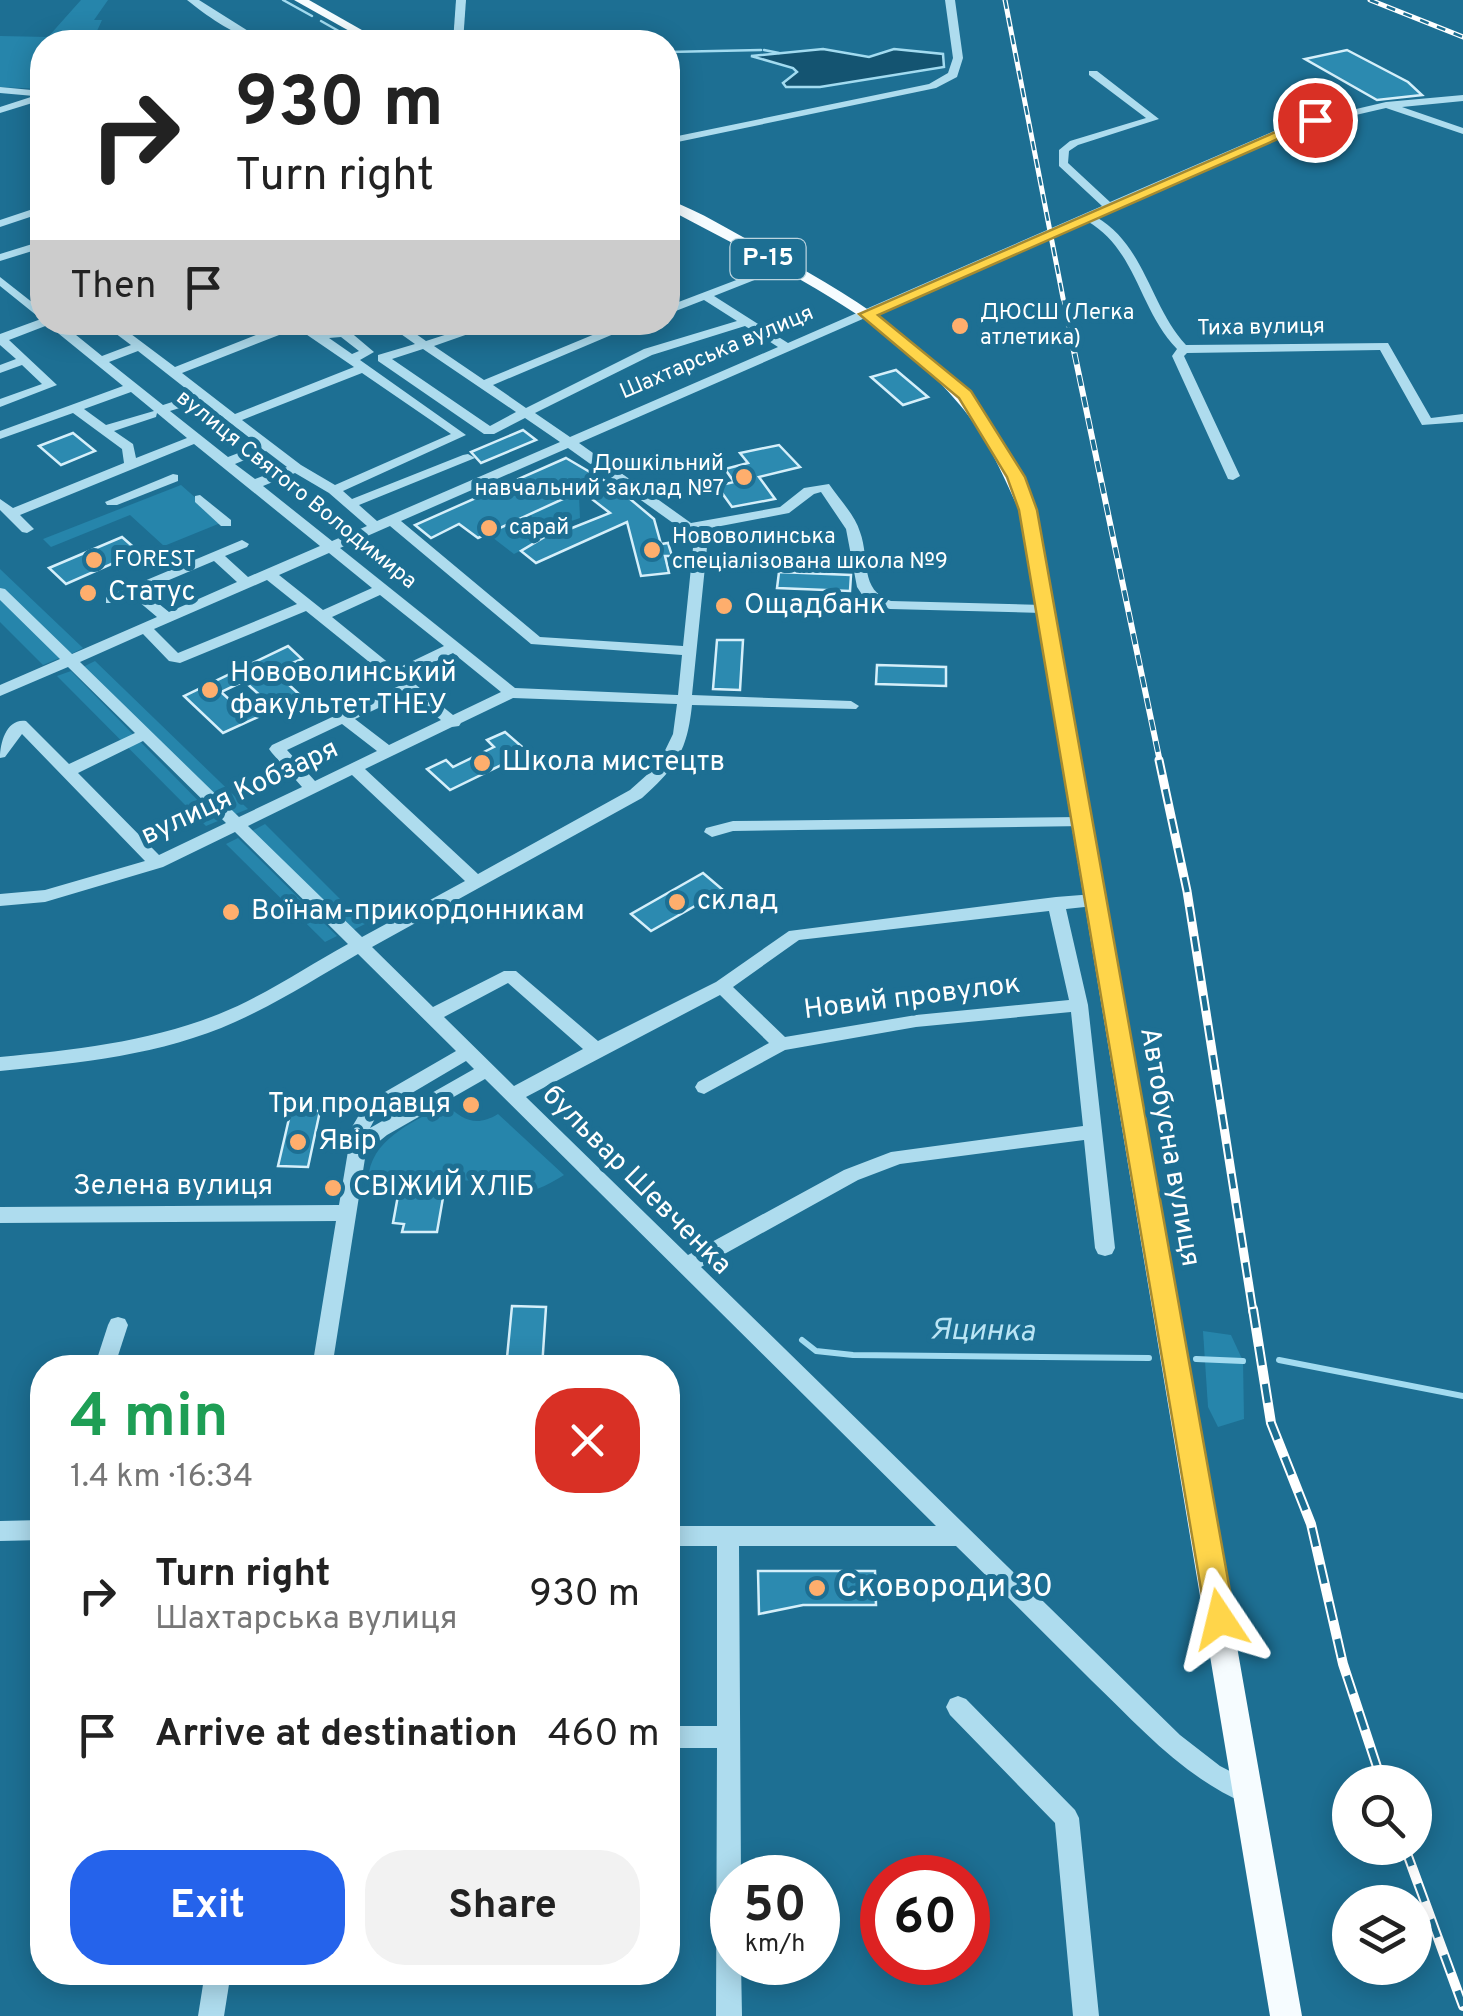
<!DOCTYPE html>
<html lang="en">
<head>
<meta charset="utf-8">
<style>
  body { margin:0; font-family:Overpass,sans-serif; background:#f2f2f2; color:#222; height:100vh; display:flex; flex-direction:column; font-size:38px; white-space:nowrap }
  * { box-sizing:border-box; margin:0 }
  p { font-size:32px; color:#767676 }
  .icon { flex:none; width:55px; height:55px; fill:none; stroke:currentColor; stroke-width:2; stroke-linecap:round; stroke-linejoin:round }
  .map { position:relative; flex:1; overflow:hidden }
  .sheet { position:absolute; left:30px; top:1355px; width:650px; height:630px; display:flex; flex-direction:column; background:#fff; border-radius:40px; box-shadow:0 5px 25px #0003 }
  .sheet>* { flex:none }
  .hud { position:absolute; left:30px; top:30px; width:650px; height:305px; border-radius:40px; box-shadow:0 5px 25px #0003; background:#fff; color:#222; overflow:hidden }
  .controls { position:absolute; left:1332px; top:1765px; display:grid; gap:20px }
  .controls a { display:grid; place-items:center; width:100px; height:100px; border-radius:50%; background:#fff; box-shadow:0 5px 25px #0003; font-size:50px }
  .speed { position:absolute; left:710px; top:1855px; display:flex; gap:20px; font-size:50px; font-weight:700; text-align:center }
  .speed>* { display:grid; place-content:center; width:130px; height:130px; border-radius:50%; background:#fff; box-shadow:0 5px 25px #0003; line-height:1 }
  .speed small { font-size:25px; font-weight:400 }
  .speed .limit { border:15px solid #d22; background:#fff; color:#111 }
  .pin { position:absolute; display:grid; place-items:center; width:85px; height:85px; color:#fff; margin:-42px; border:5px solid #fff; border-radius:50%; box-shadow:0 2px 10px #0007 }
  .me { position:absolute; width:110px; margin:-55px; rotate:350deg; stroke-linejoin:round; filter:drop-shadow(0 0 8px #0008) }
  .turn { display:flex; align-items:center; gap:35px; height:210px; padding:0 40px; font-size:45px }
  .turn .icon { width:130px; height:130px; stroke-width:2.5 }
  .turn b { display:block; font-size:70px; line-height:85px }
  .then { display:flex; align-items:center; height:95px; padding:0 40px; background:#0003; gap:20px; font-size:38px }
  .round { display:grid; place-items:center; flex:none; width:105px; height:105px; border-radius:40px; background:#f2f2f2 }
  .summary { display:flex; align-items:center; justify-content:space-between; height:170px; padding:0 40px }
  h1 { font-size:60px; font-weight:700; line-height:75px; color:#1e9e55 }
  .cta { display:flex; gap:20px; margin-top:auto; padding:20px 40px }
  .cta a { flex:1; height:115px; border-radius:40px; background:#2563eb; color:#fff; font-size:40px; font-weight:700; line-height:115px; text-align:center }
  .cta a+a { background:#f2f2f2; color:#222 }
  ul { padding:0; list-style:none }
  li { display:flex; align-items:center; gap:30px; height:140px; padding:0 40px }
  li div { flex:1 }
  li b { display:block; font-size:38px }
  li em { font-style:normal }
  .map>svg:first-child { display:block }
</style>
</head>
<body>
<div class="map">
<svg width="1463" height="2016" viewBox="0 0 1463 2016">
  <rect width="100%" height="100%" fill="#1d6f93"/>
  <g fill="#2685ab">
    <polygon points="81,0 108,0 94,20 102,20 92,42 42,42 42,89 0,87 0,36 48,37"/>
    <polygon points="181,485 223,522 164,546 130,515 51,547 43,539"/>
    <polygon points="565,498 579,496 580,518 546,530 532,518 531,514"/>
    <polygon points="512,512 538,530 533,533 542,540 514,554 488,534 508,524"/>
    <polygon points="0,569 83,648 69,655 0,589"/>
    <polygon points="0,599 62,657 43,665 0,622"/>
    <polygon points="95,661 248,809 233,815 83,667"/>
    <polygon points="71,671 218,821 206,826 57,676"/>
    <polygon points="265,824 365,924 349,932 252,831"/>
    <polygon points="238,838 337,936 325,942 226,844"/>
    <path d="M446,1104C463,1121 477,1127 498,1114L564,1175C545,1187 525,1196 503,1196L504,1182L378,1177L369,1172C376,1136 416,1121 446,1104Z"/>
    <polygon points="1203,1331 1231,1335 1243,1361 1244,1419 1218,1427 1208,1407"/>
  </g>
  <polygon fill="#145471" stroke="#a2dbf0" stroke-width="2.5" points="823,49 869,57 894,49 943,54 944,67 820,87 786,87 783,83 797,72 793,68 751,56"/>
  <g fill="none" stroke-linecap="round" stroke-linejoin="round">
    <g stroke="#a2dbf0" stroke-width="2.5">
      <polyline points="283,0 312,16"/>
      <polyline points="321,21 358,42"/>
      <polyline points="764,50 779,53"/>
      <polyline points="668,52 761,50"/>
    </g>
    <g stroke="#a2dbf0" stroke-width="6">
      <polyline points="802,1340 816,1351 853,1355 1149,1358"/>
      <polyline points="1196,1359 1243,1361"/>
      <polyline points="1279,1360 1463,1396"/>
    </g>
  </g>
  <g fill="#2c8ab0" stroke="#d5effa" stroke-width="2.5" fill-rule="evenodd">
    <polygon points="1347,50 1408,82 1422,95 1377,100 1305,59"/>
    <polygon points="896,370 928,397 903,405 871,377"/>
    <polygon points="523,430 536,440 481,463 471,452"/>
    <polygon points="73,433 95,451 61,465 39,446"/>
    <polygon points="779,445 800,467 759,477 775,499 732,507 717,486 734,482 725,469 748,463 740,453"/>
    <polygon points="566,458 617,488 654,519 661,544 668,543 672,556 665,556 669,573 641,576 627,522 536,563 521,551 558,529 562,532 610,513 588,496 565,498 478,538 459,524 431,538 415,525"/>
    <polygon points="122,537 139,552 66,584 49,568"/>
    <polygon points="779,572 851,575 850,591 777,588"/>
    <polygon points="717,640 743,640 740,690 713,689"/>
    <path d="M288,646L302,659L274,671L302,697L223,733L184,696ZM244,681L264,699L241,710L221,692Z"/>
    <polygon points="877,665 946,667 946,686 876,684"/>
    <polygon points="505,732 528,752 450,790 427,769 446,760 453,767 494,747 487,740"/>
    <polygon points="703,873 723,890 651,931 631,914"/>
    <polygon points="291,1110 320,1111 308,1167 278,1166"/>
    <polygon points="399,1190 444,1192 437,1232 402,1232 404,1224 393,1223"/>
    <polygon points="512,1306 546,1307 542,1368 506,1368"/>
    <polygon points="758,1571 875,1571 876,1605 803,1605 759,1614"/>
  </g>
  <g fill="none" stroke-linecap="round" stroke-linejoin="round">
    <g fill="#aedcee" fill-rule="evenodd">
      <path d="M187,0H199L253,34L276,42C245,44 211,19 187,0Z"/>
      <polygon points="456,0 466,0 463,42 453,42"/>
      <polygon points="945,0 955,0 963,58 957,77 936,88 668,144 668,138 929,84 948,73 953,58"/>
      <path d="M1089,71H1097L1159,119L1078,145L1069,151L1068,163L1110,202L1288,125L1386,102L1463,95V101L1402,107L1463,128V134L1386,108L1295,129L1096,217C1145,245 1150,306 1186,345L1388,343L1431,418L1463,414V422L1422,425L1380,350L1187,353L1184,356L1240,476L1233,480L1228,479L1172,356L1177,349C1138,308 1137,250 1087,221L579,443L691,523L780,507L804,488L829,484C839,499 855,515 860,532C870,559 859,590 891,601L1043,605L1050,609L1043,613L890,609L867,602L857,587L846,529L821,492L814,494L789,513L700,530L708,537L692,695L851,701L859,706L856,709L692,705C687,752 676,767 642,798L372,947L433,1007L504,971H516L598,1041L716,982L789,931L1056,897L1094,894L1102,900L1094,906L1066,909L1088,1005L1115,1248L1112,1254L1105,1256L1098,1254L1095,1248L1084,1140L900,1164L858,1180L701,1267L1180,1735L1220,1766L1255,1784L1259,1792L1255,1800L1247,1804C1184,1778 1140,1727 1092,1681C1047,1636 1002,1591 956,1546H739L741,1878H732V1962H741L742,2016H716L717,1748H668V1726H717V1546H668V1526H936L485,1079L387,1135L366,1152L332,1368H312L336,1221L0,1223V1207L339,1205L352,1127L366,1103L456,1051L358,954C318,977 278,1003 235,1022C162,1055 79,1063 0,1071V1057C74,1050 149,1042 219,1014C264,996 306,967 348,944L235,832L163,867L45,902L0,906V894L45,890L145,861L22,734L5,757L0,758C0,742 7,718 26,721L69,764L135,733L68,667L0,696V685L60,659L0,600V588L5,589L72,654L157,617L132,596L116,603H106V597L242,540L249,544L247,547L225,556L248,577L320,546L194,444L20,515L34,529L27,533L22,532L0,510V499L13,508L124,463L122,449L73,413L0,439V431L123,386L48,325L9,340L57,385L0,407V399L42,384L22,365L0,373V365L16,359L0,345V334L41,319L0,286V277L42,310V322H60L102,356L131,345L111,330V324L132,322L123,328L175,367L289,322H306L320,332L348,330L374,352L360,360L466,435L343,491L352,499L463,455L468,454L475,458L359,505L377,521L560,442L525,418L494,434H484L378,361V355L415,344L384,322H399L426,341L457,331L460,329L455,322H468L473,330L471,333L434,346L484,380L624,322H642L493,385L526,408L644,349L737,321L704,300L668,314V306L781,263L785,264V268L714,296L788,343L1102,206L1059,166V150L1070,141L1146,118L1089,75ZM745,326L778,347L570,437L535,413L652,355ZM297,328L354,367L235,414L182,373ZM341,337L359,351L352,354L329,338ZM423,349L516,412L490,426L392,359ZM138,351L194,395L163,405L109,362ZM362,373L451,434L335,485L301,465L242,420ZM131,392L154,411L106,425L84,409ZM202,401L259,445L228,457L170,411ZM157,413L187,438L136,458L133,444L114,431L156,417ZM568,448L694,538L683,646L540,637L401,521ZM266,451L287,467L255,479L235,464ZM295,473L329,493L367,526L332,541L263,486ZM390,526L531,644L682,655L678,695L515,688L340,548ZM329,553L372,588L323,610L279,575ZM214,561L237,582L169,612L143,591ZM267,580L297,604L178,653L154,629ZM380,595L444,646L396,669L332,617ZM306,611L399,686L272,745L269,749L272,753L302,787L239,817L80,662L143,634L169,661L180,663ZM453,653L501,692L453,715L405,676ZM408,694L441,720L389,745L355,719ZM513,698L677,704L673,734L658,765L630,790L478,874L365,769L452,727L459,726L461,723ZM342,724L377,751L315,781L287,750ZM143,741L226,823L159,855L78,773ZM352,775L465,881L362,937L248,826ZM1049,911L1069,1000L916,1015L785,1037L733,987L799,940ZM508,983L583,1049L514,1086L444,1017ZM720,995L769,1043L698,1082L695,1087L698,1092L704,1094L785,1050L916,1027L1071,1012L1083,1126L891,1152L844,1170L688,1255L526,1097ZM466,1061L474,1069L370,1128L378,1113Z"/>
      <polygon points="0,87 42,91 42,100 0,113 0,107 34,96 0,93"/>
      <polygon points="42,206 42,213 0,227 0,220"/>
      <polygon points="42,241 42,248 0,261 0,254"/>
      <polygon points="173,474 178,475 178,481 117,505 107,505 105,502"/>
      <polygon points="200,495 231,520 231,526 221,526 195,502 195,496"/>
      <polygon points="1080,817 1086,818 1088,822 1086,826 733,831 712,837 704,832 706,828 733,821"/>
      <polygon points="118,1317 125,1319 128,1325 114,1368 94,1368 108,1325 111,1319"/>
      <polygon points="42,1520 42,1540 0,1541 0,1521"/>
      <polygon points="958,1696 966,1699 1075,1810 1079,1818 1099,2016 1073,2016 1055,1823 950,1715 946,1707 950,1699"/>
      <polygon points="205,1972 231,1972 224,2016 198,2016"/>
    </g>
    <g fill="#f6fcff" fill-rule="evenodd">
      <polygon points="294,0 309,0 383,42 369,42"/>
      <path d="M668,200C701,211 732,232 763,248C859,298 948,355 1007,448C1019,467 1027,490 1037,510L1302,2016H1270L1019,510C1002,473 986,435 959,404C883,313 770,264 668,209Z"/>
    </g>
    <defs>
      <g id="rail-far3">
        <polyline points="1005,0 1070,334"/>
        <polyline points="1370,0 1463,37"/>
      </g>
      <polyline id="rail-far2" points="1070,332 1160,762"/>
      <polyline id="rail-far1" points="1159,760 1187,891 1253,1312"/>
      <g id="rail">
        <polyline points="1253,1309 1271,1423 1311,1524 1343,1664 1382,1782"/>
        <polyline points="1405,1848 1463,2006"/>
      </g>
    </defs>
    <use href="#rail-far3" stroke="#fff" stroke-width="5"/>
    <use href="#rail-far2" stroke="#fff" stroke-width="6"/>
    <use href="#rail-far1" stroke="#fff" stroke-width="9"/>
    <use href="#rail" stroke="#fff" stroke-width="10"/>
    <use href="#rail-far3" stroke="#1d6f93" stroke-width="2.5" stroke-dasharray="9" stroke-linecap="butt"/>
    <use href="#rail-far2" stroke="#1d6f93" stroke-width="4" stroke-dasharray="11" stroke-linecap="butt"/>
    <use href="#rail-far1" stroke="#1d6f93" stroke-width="5" stroke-dasharray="15" stroke-linecap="butt"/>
    <use href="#rail" stroke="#1d6f93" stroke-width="6" stroke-dasharray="19" stroke-linecap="butt"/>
  </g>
  <polygon fill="#ffd54a" stroke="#a68a30" stroke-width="2.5" points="1310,117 1321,120 878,315 971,391 1025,477 1037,510 1235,1619 1231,1628 1220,1632 1210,1628 1206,1619 1019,510 1007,477 959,398 859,314"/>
  <g fill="#feae6d" stroke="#1d6f93" stroke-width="4">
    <circle cx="960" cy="326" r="10"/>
    <circle cx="744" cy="477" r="10"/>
    <circle cx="489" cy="528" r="10"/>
    <circle cx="652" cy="550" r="10"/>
    <circle cx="94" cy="560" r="10"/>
    <circle cx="88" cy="593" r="10"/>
    <circle cx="724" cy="606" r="10"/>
    <circle cx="210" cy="690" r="10"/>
    <circle cx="482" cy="763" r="10"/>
    <circle cx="677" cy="902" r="10"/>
    <circle cx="231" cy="912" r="10"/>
    <circle cx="471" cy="1105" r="10"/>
    <circle cx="298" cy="1142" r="10"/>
    <circle cx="333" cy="1188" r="10"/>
    <circle cx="817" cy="1588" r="10"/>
  </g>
  <g text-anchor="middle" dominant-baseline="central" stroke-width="10" stroke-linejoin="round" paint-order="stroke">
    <g font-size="22" fill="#fff" stroke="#1d6f93" text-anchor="start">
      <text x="980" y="313">ДЮСШ (Легка<tspan x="980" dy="25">атлетика)</tspan></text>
      <text x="724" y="464" text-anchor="end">Дошкільний<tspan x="724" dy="25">навчальний заклад №7</tspan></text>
      <text x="509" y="528">сарай</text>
      <text x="672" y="537">Нововолинська<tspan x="672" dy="25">спеціалізована школа №9</tspan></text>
      <text x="114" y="560">FOREST</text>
    </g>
    <g font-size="22" fill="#fff" stroke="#1d6f93">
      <text transform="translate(1261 328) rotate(-1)">Тиха вулиця</text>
      <text transform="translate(717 353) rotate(-23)">Шахтарська вулиця</text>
      <text transform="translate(296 490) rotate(39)">вулиця Святого Володимира</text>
    </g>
    <rect fill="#1d6f93" stroke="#bbd4df" stroke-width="2.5" x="730.5" y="239" width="75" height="40" rx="8"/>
    <g font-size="25" font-weight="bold" fill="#fff">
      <text x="768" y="259">Р-15</text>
    </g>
    <g font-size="28" fill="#fff" stroke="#1d6f93" text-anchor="start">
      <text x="108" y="593">Статус</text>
      <text x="744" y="606">Ощадбанк</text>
      <text x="230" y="674">Нововолинський<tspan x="230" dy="32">факультет ТНЕУ</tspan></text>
      <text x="502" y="763">Школа мистецтв</text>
      <text x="697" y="902">склад</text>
      <text x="251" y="912">Воїнам-прикордонникам</text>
      <text x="451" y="1105" text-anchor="end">Три продавця</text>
      <text x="318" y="1142">Явір</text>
      <text x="353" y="1188">СВІЖИЙ ХЛІБ</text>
    </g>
    <g font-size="28" fill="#fff" stroke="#1d6f93">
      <text transform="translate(240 793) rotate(-25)">вулиця Кобзаря</text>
      <text transform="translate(912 998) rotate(-7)">Новий провулок</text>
      <text transform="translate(1169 1147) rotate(80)">Автобусна вулиця</text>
      <text transform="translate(636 1181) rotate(45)">бульвар Шевченка</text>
      <text x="173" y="1187">Зелена вулиця</text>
    </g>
    <g font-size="30" font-style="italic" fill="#bbe5f5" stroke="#1d6f93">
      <text transform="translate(983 1332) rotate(1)">Яцинка</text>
    </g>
    <g font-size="32" fill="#fff" stroke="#1d6f93" text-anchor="start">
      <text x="837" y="1588">Сковороди 30</text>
    </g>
  </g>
</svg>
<div class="controls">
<a><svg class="icon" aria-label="search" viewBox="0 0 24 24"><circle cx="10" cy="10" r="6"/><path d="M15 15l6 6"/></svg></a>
<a><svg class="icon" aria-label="layers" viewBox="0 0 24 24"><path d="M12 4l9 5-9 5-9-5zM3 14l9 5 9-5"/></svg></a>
</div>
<div class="speed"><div>50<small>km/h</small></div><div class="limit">60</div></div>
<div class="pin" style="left:1315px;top:120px;background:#d93025"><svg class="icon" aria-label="arrive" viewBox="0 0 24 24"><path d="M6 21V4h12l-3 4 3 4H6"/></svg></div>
<svg class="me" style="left:1220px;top:1619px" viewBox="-20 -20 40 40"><path d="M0-17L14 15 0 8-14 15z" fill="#ffd54a" stroke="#fff" stroke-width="4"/></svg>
<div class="hud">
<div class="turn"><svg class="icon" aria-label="right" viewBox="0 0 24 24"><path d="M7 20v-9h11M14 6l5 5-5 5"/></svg><div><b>930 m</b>Turn right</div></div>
<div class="then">Then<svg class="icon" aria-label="arrive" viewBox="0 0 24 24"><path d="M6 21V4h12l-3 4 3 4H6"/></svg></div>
</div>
<section class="sheet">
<div class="summary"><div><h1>4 min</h1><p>1.4 km · 16:34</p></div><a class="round" style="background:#d93025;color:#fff"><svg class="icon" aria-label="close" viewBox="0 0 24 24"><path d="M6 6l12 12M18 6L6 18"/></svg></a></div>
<ul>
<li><svg class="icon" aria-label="right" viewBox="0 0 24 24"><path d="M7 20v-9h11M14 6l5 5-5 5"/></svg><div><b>Turn right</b><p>Шахтарська вулиця</p></div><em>930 m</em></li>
<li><svg class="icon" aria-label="arrive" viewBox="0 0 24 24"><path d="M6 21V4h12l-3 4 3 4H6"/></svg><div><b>Arrive at destination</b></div><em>460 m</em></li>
</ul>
<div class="cta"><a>Exit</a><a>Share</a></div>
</section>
</div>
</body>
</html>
